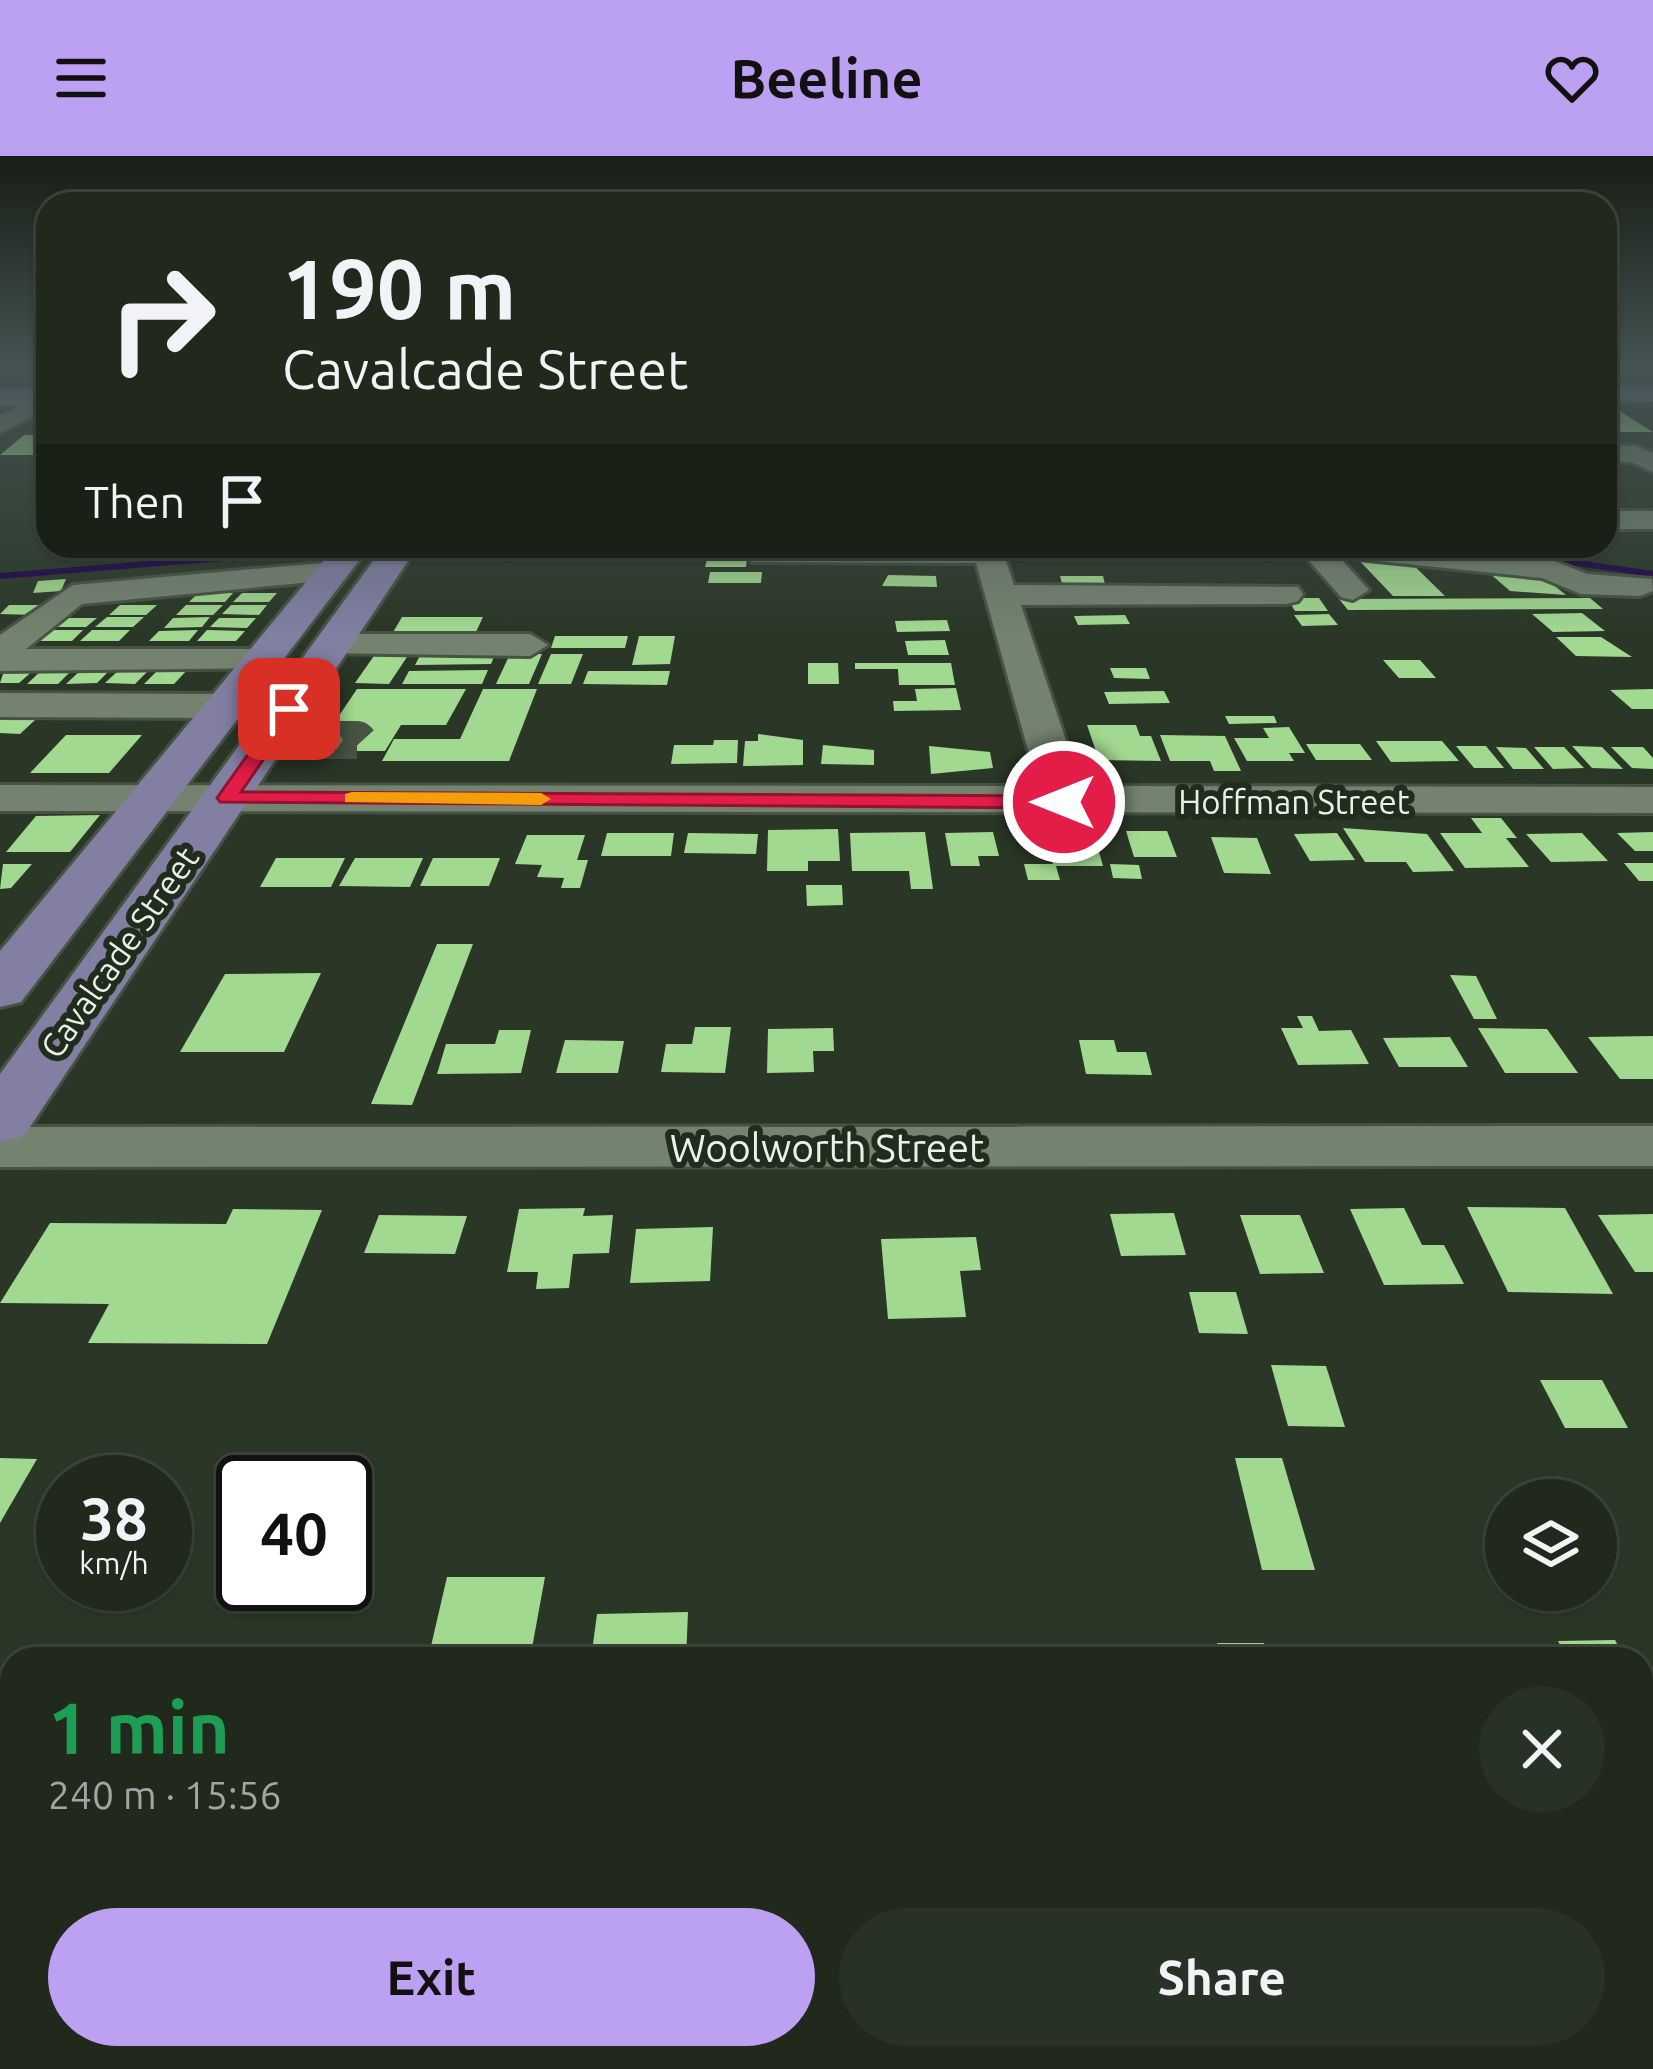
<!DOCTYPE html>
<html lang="en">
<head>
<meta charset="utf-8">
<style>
  body { margin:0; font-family:Ubuntu,sans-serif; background:#283125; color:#f1f3f6; height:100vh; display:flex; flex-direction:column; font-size:45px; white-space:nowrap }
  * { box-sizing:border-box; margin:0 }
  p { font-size:39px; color:#a2a6a3 }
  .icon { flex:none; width:66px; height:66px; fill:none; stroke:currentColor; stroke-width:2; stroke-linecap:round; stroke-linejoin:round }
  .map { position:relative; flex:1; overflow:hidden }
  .side { position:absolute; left:0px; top:1491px; width:1653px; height:423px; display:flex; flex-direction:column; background:#20291c; border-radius:36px 36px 0 0; box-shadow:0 3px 9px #0004,0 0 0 3px #3d453b }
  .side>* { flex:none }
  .hud { position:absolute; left:36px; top:36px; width:1581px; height:366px; border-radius:36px; box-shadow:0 3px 9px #0004,0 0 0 3px #3d453b; background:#20291c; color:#f1f3f6; overflow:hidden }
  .tools { position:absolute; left:1485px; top:1323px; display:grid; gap:24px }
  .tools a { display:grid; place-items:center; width:132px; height:132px; border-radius:50%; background:#20291c; box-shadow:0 3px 9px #0004,0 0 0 3px #3d453b; font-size:60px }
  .speed { position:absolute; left:36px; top:1299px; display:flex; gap:24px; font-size:60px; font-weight:700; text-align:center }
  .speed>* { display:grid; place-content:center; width:156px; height:156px; border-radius:50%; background:#20291c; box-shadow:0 3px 9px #0004,0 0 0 3px #3d453b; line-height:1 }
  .speed small { font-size:30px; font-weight:400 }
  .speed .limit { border:6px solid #111; border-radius:18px; background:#fff; color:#111 }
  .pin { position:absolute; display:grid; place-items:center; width:102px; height:102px; color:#fff; margin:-51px; border-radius:24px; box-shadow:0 6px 18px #0006 }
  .me { position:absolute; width:132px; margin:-66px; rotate:270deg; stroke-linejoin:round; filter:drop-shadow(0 0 9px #0008) }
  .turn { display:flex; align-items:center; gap:42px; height:252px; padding:0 48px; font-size:54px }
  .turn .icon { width:156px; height:156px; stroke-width:2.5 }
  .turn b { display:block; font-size:84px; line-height:102px }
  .then { display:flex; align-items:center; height:114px; padding:0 48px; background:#0003; gap:24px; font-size:45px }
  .round { display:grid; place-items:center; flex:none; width:126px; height:126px; border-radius:63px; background:#283125 }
  .overview { display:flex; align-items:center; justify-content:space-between; height:204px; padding:0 48px }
  h1 { font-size:72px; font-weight:700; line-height:90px; color:#1e9e55 }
  .button { display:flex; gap:24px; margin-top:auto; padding:24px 48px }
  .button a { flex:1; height:138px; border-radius:72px; background:#bca0f2; color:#111; font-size:48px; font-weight:700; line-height:138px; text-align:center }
  .button a+a { background:#283125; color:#f1f3f6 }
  header { display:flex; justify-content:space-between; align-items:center; height:156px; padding:0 48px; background:#bca0f2; color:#111; font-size:54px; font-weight:700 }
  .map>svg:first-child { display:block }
</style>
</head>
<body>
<header><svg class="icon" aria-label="menu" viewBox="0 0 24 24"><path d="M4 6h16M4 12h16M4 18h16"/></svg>Beeline<svg class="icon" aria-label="heart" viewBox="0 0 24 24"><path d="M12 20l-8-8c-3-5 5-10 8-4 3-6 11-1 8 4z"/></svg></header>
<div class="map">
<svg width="1653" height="1913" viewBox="0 0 1653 1913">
  <rect width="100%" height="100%" fill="#2a3726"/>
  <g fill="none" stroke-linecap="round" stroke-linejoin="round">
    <g stroke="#1f0448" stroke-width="6">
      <polyline points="1459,390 1653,418"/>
      <polyline points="0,420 371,390"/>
    </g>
  </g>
  <g fill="#a2d990">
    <polygon points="1605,254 1618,254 1653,276 1605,276"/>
    <polygon points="24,279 48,279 48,299 0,299"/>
    <polygon points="1353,398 1402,398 1445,440 1393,440"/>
    <polygon points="707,403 747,403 746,411 705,411"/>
    <polygon points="1487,415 1536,415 1566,439 1510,435"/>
    <polygon points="710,416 762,416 761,427 708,427"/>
    <polygon points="888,419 936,420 937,431 882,430"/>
    <polygon points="1060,420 1103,420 1106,432 1063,431"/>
    <polygon points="66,423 61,435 33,437 38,425"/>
    <polygon points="198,437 233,437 225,446 189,446"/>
    <polygon points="242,437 277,437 269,446 233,446"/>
    <polygon points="1287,442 1319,442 1328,455 1295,455"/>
    <polygon points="1590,442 1603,453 1348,454 1339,443"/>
    <polygon points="9,449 47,449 35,459 0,458"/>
    <polygon points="120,449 157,449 146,459 109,459"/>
    <polygon points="186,449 223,449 213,459 176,459"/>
    <polygon points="231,449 267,449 259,459 222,458"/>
    <polygon points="1582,457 1605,475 1553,476 1532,458"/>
    <polygon points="1329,458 1338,469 1302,470 1294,459"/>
    <polygon points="1125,459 1130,468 1078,469 1074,460"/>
    <polygon points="107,461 144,461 133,471 95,471"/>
    <polygon points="210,461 202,471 164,472 173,462"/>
    <polygon points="402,461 483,461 475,478 392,478"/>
    <polygon points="60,462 97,462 86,471 49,471"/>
    <polygon points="219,462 256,462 247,472 210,471"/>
    <polygon points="947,464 950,475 897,476 895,465"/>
    <polygon points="45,474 83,474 72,485 33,485"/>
    <polygon points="92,474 130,474 119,485 80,485"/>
    <polygon points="198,474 189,485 149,485 159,475"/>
    <polygon points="207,474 245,475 236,485 197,485"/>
    <polygon points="555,480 628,480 625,492 551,492"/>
    <polygon points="639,480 675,480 670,508 632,509"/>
    <polygon points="1556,481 1601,481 1632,501 1576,500"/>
    <polygon points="945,484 949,499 908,499 905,485"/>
    <polygon points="422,496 496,496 491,508 415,509"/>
    <polygon points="376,497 409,498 389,528 355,527"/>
    <polygon points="510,498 542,498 529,528 496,528"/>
    <polygon points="551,498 583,498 571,528 538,528"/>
    <polygon points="1383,504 1420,504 1436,522 1399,522"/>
    <polygon points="808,507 838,507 839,528 808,528"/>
    <polygon points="855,507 951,507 955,529 899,529 898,513 855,513"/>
    <polygon points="5,512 36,512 19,527 0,527"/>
    <polygon points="44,512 74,512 58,528 27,528"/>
    <polygon points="83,512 112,512 97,527 66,528"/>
    <polygon points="121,512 151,512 135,528 105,527"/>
    <polygon points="160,512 189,512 174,528 144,528"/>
    <polygon points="1110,512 1146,512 1150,523 1114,522"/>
    <polygon points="488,514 482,528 402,528 409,515"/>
    <polygon points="588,515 670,515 667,529 583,528"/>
    <polygon points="956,532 961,554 894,555 893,545 917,545 915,533"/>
    <polygon points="357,533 466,533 446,569 401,569 385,595 315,595"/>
    <polygon points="483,533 537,533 509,605 382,605 394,583 460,583"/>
    <polygon points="1653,533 1653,553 1632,553 1610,534"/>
    <polygon points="1164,535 1170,547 1109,548 1104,536"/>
    <polygon points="1225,560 1274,560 1277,567 1229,568"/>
    <polygon points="0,564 35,564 20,578 0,577"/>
    <polygon points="1087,569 1136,569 1140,580 1151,580 1161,605 1099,604"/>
    <polygon points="1289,571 1305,597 1289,597 1294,605 1247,605 1234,582 1269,582 1263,572"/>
    <polygon points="758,578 803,584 803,609 743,610 745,585 758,585"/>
    <polygon points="66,579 142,579 109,617 30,617"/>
    <polygon points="1160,579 1225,580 1241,615 1214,615 1210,605 1170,605"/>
    <polygon points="714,584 738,584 737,607 671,608 674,589 713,589"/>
    <polygon points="1376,585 1442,585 1459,605 1391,606"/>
    <polygon points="1306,588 1360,588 1372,604 1316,604"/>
    <polygon points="823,589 874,594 874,609 821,608"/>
    <polygon points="929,590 990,596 993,612 931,618"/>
    <polygon points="1456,590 1486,590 1504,612 1474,612"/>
    <polygon points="1572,590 1602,591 1623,613 1592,612"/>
    <polygon points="1496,591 1526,592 1544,613 1513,613"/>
    <polygon points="1534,591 1564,591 1584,612 1553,613"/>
    <polygon points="1611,591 1643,591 1653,602 1653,613 1632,612"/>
    <polygon points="100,659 70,696 6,696 36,660"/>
    <polygon points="1471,662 1501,662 1517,682 1506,682 1529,711 1465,712 1440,677 1482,677"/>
    <polygon points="1343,672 1427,678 1454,715 1413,716 1406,706 1365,706"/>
    <polygon points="838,673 840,705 808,705 808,715 767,715 768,674"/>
    <polygon points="1126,675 1167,675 1177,701 1134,701"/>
    <polygon points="925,676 933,733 911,733 909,715 852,715 850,677"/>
    <polygon points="993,676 999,700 978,700 980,710 951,710 945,677"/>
    <polygon points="1653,676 1653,695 1635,695 1617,677"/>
    <polygon points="607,677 674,677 671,700 601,700"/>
    <polygon points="688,677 758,678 756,698 684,697"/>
    <polygon points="1337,677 1355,704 1310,705 1294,678"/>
    <polygon points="1582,677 1608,705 1551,706 1526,678"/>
    <polygon points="1031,678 1094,678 1103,710 1056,710 1060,724 1028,724 1024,708 1053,708 1050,698 1036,698"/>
    <polygon points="527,679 585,679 577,704 588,704 580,732 561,732 564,722 537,721 542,709 515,708"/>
    <polygon points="1211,681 1257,682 1271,718 1224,717"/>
    <polygon points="276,702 345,702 331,731 260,731"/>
    <polygon points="355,702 423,702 410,731 339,730"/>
    <polygon points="433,702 500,702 489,730 420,730"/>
    <polygon points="1624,707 1653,707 1653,725 1639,725"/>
    <polygon points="3,708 32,708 11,732 0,733"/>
    <polygon points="1110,708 1139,709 1142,723 1113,722"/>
    <polygon points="806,729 842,729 843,749 807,750"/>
    <polygon points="437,788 473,788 412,949 371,948"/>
    <polygon points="321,817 284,896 180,896 225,818"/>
    <polygon points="1450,819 1476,820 1497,863 1474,863"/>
    <polygon points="1297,860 1312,860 1319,875 1351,874 1369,908 1298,909 1281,872 1303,872"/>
    <polygon points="695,871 731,871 725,917 661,916 666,888 692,888"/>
    <polygon points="833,872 834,895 813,895 814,916 767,917 768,873"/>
    <polygon points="1478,872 1547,873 1578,917 1505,917"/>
    <polygon points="499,874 531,874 521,917 437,918 446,888 495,888"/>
    <polygon points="1653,880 1653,923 1620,923 1588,881"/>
    <polygon points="1450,881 1468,911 1399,911 1383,882"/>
    <polygon points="565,884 624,885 618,917 556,917"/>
    <polygon points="1079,884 1114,884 1117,896 1146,896 1152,919 1086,918"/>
    <polygon points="1467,1051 1565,1052 1613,1138 1508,1136"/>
    <polygon points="585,1052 583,1060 613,1059 609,1097 573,1098 569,1132 536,1133 538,1116 507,1116 519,1053"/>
    <polygon points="1404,1052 1422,1089 1444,1089 1464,1128 1384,1129 1350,1053"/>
    <polygon points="233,1053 322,1054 267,1188 88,1187 109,1148 0,1147 50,1067 226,1068"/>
    <polygon points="1174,1057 1186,1099 1121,1100 1110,1058"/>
    <polygon points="1653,1058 1653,1116 1635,1116 1598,1059"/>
    <polygon points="379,1059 467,1060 455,1098 364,1097"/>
    <polygon points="1240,1059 1300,1059 1324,1117 1260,1118"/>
    <polygon points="713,1071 710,1125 630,1127 636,1073"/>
    <polygon points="976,1081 981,1114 960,1115 966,1161 888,1163 881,1083"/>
    <polygon points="1189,1136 1236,1136 1248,1178 1199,1177"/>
    <polygon points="1271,1209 1326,1210 1345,1271 1288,1270"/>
    <polygon points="1540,1224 1602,1224 1628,1272 1565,1272"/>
    <polygon points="0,1302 37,1303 0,1367"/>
    <polygon points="1235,1302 1282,1302 1315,1414 1262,1414"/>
    <polygon points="447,1421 545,1421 530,1503 428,1503"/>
    <polygon points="688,1456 686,1503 591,1503 597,1458"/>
    <polygon points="1615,1484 1625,1503 1567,1503 1558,1485"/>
    <polygon points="1217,1487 1264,1487 1268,1503 1221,1503"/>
    <polygon points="1653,1512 1653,1606 1641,1606 1641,1513"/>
    <polygon points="12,1558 12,1635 0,1635 0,1584"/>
  </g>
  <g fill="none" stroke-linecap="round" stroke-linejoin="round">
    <polyline stroke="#475343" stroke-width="38" stroke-dasharray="38 20" stroke-linecap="butt" points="323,584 357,584 367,595"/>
    <defs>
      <g id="minor">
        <polygon points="48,236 48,253 0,277 0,260"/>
        <polygon points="1605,290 1636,290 1653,297 1653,316 1631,306 1605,306"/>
        <rect x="1605" y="355" width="48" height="18"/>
        <polygon points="762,390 1001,390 1014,429 1298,431 1303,438 1298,445 1286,448 1021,449 1081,630 1653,631 1653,657 0,655 0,629 1038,630 976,407 752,406 747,399"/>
        <polygon points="1438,390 1549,403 1587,418 1652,423 1653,435 1640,440 1581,438 1542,422 1339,401 1369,434 1353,444 1341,441 1297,391"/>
        <polygon points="333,406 349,416 344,423 82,448 26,493 263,493 281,504 276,512 0,515 0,479 73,429"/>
        <polygon points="333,478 530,478 548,489 530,500 320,497 315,489"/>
        <polygon points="0,537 226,538 245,550 226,562 0,561"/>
        <polygon points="323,572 337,575 343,584 337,593 253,594 247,585 253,576"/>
        <polygon points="1653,970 1653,1010 0,1011 0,971"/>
        <rect x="0" y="1764" width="12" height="104"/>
        <rect x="1641" y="1766" width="12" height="104"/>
      </g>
      <g id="major">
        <rect x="1605" y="231" width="48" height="14"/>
        <rect x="0" y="234" width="48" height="16"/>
        <polygon points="384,390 418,390 24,980 0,986 0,918"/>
        <polygon points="335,391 356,390 364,398 21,846 0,851 0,795"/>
      </g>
    </defs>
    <use href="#minor" stroke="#465242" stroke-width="6"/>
    <use href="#major" stroke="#465242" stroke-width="6"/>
    <use href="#minor" fill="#74836f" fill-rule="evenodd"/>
    <use href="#major" fill="#827fa3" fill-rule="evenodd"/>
  </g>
  <linearGradient id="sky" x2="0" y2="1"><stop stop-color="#171e15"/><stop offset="0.44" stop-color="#445352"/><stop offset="1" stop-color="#445352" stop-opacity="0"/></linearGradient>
  <rect width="1653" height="480" fill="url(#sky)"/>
  <polygon fill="#e11d48" stroke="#92132f" stroke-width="3" points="283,549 298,553 241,636 1064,640 1074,646 1064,652 220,646 217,642"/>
  <polygon fill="#f59e0b" points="352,636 541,637 551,643 541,649 345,646 345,638"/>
  <g text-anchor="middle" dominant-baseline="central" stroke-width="12" stroke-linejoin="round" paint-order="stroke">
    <g font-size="33" fill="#eaf2e7" stroke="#202d1c">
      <text x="1294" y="645">Hoffman Street</text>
      <text transform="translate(119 796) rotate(-55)">Cavalcade Street</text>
    </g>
    <g font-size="39" fill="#eaf2e7" stroke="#202d1c">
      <text x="827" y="991">Woolworth Street</text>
    </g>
  </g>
</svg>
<div class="tools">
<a><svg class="icon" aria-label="layers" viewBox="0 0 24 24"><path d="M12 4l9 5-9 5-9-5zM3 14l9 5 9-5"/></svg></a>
</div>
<div class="speed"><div>38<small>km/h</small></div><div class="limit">40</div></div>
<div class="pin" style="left:289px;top:553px;background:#d93025"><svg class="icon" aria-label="arrive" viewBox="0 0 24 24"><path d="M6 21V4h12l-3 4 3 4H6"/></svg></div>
<svg class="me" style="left:1064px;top:646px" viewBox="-20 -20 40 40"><circle r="17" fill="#e11d48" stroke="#fff" stroke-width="3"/><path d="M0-11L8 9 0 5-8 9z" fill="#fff"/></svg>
<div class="hud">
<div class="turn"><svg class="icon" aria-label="right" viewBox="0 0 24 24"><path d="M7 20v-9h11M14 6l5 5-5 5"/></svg><div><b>190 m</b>Cavalcade Street</div></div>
<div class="then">Then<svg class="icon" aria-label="arrive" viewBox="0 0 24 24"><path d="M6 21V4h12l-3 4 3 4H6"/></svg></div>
</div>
<section class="side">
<div class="overview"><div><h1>1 min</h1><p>240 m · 15:56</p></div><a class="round"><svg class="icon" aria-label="close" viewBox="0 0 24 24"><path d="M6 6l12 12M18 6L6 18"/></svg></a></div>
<div class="button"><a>Exit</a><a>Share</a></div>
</section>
</div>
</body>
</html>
